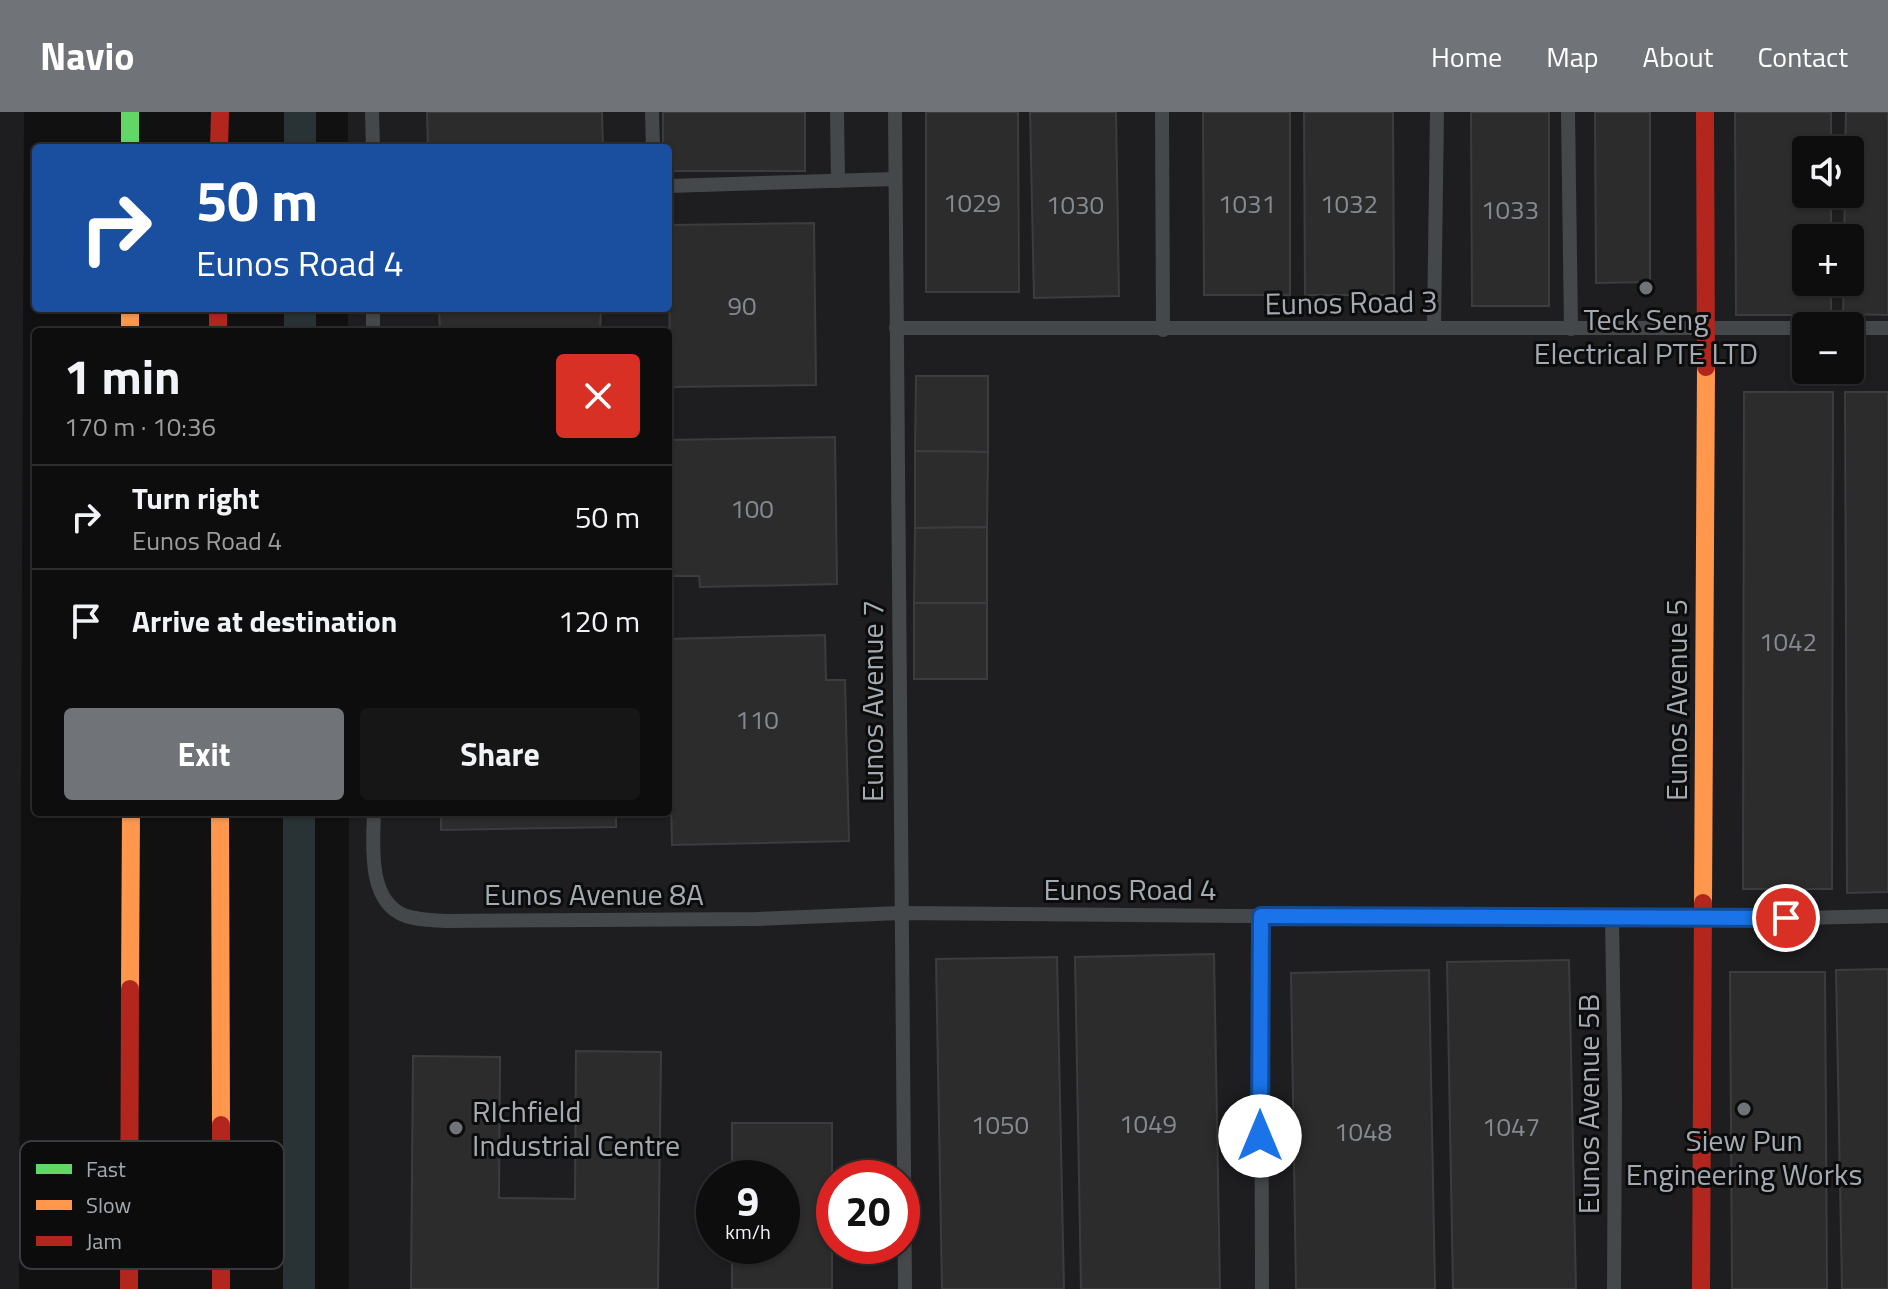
<!DOCTYPE html>
<html lang="en">
<head>
<meta charset="utf-8">
<style>
  body { margin:0; font-family:"Titillium Web",sans-serif; background:#161617; color:#f1f3f6; height:100vh; display:flex; flex-direction:column; font-size:30px; white-space:nowrap }
  * { box-sizing:border-box; margin:0 }
  p { font-size:26px; color:#9a9c9e }
  .icon { flex:none; width:44px; height:44px; fill:none; stroke:currentColor; stroke-width:2; stroke-linecap:round; stroke-linejoin:round }
  .map { position:relative; flex:1; overflow:hidden }
  .side { position:absolute; left:32px; top:216px; width:640px; height:488px; display:flex; flex-direction:column; background:#0d0d0e; border-radius:8px; box-shadow:0 2px 6px #0004,0 0 0 2px #2d2d2e }
  .side>* { flex:none }
  .hud { position:absolute; left:32px; top:32px; width:640px; height:168px; border-radius:8px; box-shadow:0 2px 6px #0004,0 0 0 2px #2d2d2e; background:#1a4fa0; color:#fff; overflow:hidden }
  .buttons { position:absolute; left:1792px; top:24px; display:grid; gap:16px }
  .buttons a { display:grid; place-items:center; width:72px; height:72px; border-radius:8px; background:#0d0d0e; box-shadow:0 2px 6px #0004,0 0 0 2px #2d2d2e; font-size:40px }
  .speed { position:absolute; left:696px; top:1048px; display:flex; gap:16px; font-size:40px; font-weight:700; text-align:center }
  .speed>* { display:grid; place-content:center; width:104px; height:104px; border-radius:50%; background:#0d0d0e; box-shadow:0 2px 6px #0004,0 0 0 2px #2d2d2e; line-height:1 }
  .speed small { font-size:20px; font-weight:400 }
  .speed .limit { border:12px solid #d22; background:#fff; color:#111 }
  .pin { position:absolute; display:grid; place-items:center; width:68px; height:68px; color:#fff; margin:-34px; border:4px solid #fff; border-radius:50%; box-shadow:0 2px 8px #0007 }
  .me { position:absolute; width:88px; margin:-44px; rotate:0deg; stroke-linejoin:round; filter:drop-shadow(0 0 6px #0008) }
  .turn { display:flex; align-items:center; gap:28px; height:168px; padding:0 32px; font-size:36px }
  .turn .icon { width:104px; height:104px; stroke-width:2.5 }
  .turn b { display:block; font-size:56px; line-height:68px }
  .round { display:grid; place-items:center; flex:none; width:84px; height:84px; border-radius:8px; background:#161617 }
  .head { display:flex; align-items:center; justify-content:space-between; height:136px; padding:0 32px }
  h1 { font-size:48px; font-weight:700; line-height:60px }
  .button { display:flex; gap:16px; margin-top:auto; padding:16px 32px }
  .button a { flex:1; height:92px; border-radius:8px; background:#707479; color:#fff; font-size:32px; font-weight:700; line-height:92px; text-align:center }
  .button a+a { background:#161617; color:#f1f3f6 }
  ul { padding:0; list-style:none }
  li { display:flex; align-items:center; gap:24px; height:104px; padding:0 32px; border-top:2px solid #2d2d2e }
  li div { flex:1 }
  li b { display:block; font-size:30px }
  li em { font-style:normal }
  header { display:flex; align-items:center; gap:48px; box-sizing:border-box; height:112px; padding:0 40px; background:#707479; color:#fff }
  header strong { font-size:38px }
  nav { display:flex; gap:44px; margin-inline-start:auto; font-size:28px }
  .map>svg:first-child { display:block }
</style>
</head>
<body>
<header>
<strong>Navio</strong>
<nav><a>Home</a><a>Map</a><a>About</a><a>Contact</a></nav>
</header>
<div class="map">
<svg width="1888" height="1177" viewBox="0 0 1888 1177">
  <rect width="100%" height="100%" fill="#111112"/>
  <g fill="#1e1e20" fill-rule="evenodd">
    <polygon points="0,0 24,0 19,1177 0,1177"/>
    <path d="M348,0H1888V1177H349V700H668V220H348V196H668V36H348ZM1806,38H1850V82H1806ZM1806,126H1850V170H1806ZM1806,214H1850V258H1806ZM714,1066H782V1134H714ZM834,1066H902V1134H834Z"/>
  </g>
  <g fill="none" stroke-linecap="round" stroke-linejoin="round">
    <g stroke="#293235" stroke-width="32">
      <polyline points="300,36 300,0"/>
      <polyline points="300,220 300,196"/>
      <polyline points="299,1177 299,700"/>
    </g>
  </g>
  <g fill="#2c2c2d" stroke="#3a3c3e" stroke-width="2">
    <polygon points="427,0 602,0 603,36 428,36"/>
    <polygon points="663,0 805,0 805,59 668,59 668,36 663,36"/>
    <polygon points="926,0 1018,0 1019,180 926,180"/>
    <polygon points="1030,0 1116,0 1119,184 1034,186"/>
    <polygon points="1203,0 1290,0 1290,183 1204,183"/>
    <polygon points="1304,0 1393,0 1394,183 1305,183"/>
    <polygon points="1471,0 1549,0 1549,194 1472,194"/>
    <polygon points="1595,0 1650,0 1650,170 1596,171"/>
    <polygon points="1735,0 1831,0 1831,38 1806,38 1806,82 1831,82 1831,126 1806,126 1806,170 1831,170 1831,203 1736,203"/>
    <polygon points="1846,0 1888,0 1888,203 1843,202 1844,170 1850,170 1850,126 1844,126 1845,82 1850,82 1850,38 1845,38"/>
    <polygon points="814,111 816,273 670,275 669,113"/>
    <polygon points="439,196 601,196 600,220 440,220"/>
    <polygon points="916,264 988,264 988,340 915,339"/>
    <polygon points="1744,280 1833,280 1832,777 1743,777"/>
    <polygon points="1845,280 1888,280 1888,780 1847,781"/>
    <polygon points="835,325 837,472 700,475 699,464 668,464 668,328"/>
    <polygon points="915,339 988,340 987,415 915,416"/>
    <polygon points="987,415 987,491 914,491 915,416"/>
    <rect x="914" y="491" width="73" height="76"/>
    <polygon points="825,523 826,568 845,568 849,729 672,733 670,645 668,645 668,527"/>
    <polygon points="441,700 616,700 616,715 441,718"/>
    <polygon points="1214,842 1220,1177 1081,1177 1075,845"/>
    <polygon points="1057,845 1064,1177 942,1177 936,847"/>
    <polygon points="1569,848 1576,1177 1453,1177 1447,850"/>
    <polygon points="1888,857 1888,1177 1842,1177 1836,858"/>
    <polygon points="1429,858 1435,1177 1296,1177 1291,861"/>
    <polygon points="1730,860 1825,860 1827,1177 1732,1177"/>
    <polygon points="576,939 661,940 658,1177 411,1177 413,944 500,945 499,1086 575,1087"/>
    <polygon points="732,1011 832,1011 832,1177 732,1177 732,1134 782,1134 782,1066 732,1066"/>
  </g>
  <g fill="none" stroke-linecap="round" stroke-linejoin="round">
    <g stroke="#45484a" stroke-width="14">
      <polyline points="372,0 373,36"/>
      <polyline points="652,0 653,36"/>
      <polyline points="837,0 838,69"/>
      <polyline points="895,0 905,1177"/>
      <polyline points="1162,0 1163,218"/>
      <polyline points="1568,0 1571,217"/>
      <polyline points="668,74 895,67"/>
      <polyline points="373,196 373,220"/>
      <polyline points="1434,214 1437,0"/>
      <polyline points="896,216 1806,216"/>
      <polyline points="1850,216 1888,216"/>
      <path d="M374,700C373,733 367,790 406,804C418,808 432,808 445,809L756,807L900,801L1703,808L1888,804"/>
      <polyline points="1261,804 1262,1177"/>
      <polyline points="1612,807 1615,987 1614,1177"/>
    </g>
    <polyline stroke="#63d668" stroke-width="18" points="130,0 130,36"/>
    <g stroke="#ff974d" stroke-width="18">
      <polyline points="130,196 130,220"/>
      <polyline points="220,700 221,1013"/>
      <polyline points="1703,791 1706,255"/>
      <polyline points="130,877 131,700"/>
    </g>
    <g stroke="#b3261e" stroke-width="18">
      <polyline points="1705,0 1706,255"/>
      <polyline points="219,36 220,0"/>
      <polyline points="218,196 218,220"/>
      <polyline points="221,1013 221,1177"/>
      <polyline points="129,1177 130,877"/>
      <polyline points="1701,1177 1703,791"/>
    </g>
  </g>
  <g fill="none" stroke-linecap="round" stroke-linejoin="round">
    <defs>
      <polyline id="route" points="1260,1024 1261,804 1786,806"/>
    </defs>
    <use href="#route" stroke="#114b97" stroke-width="20"/>
    <use href="#route" stroke="#1a73e8" stroke-width="14"/>
  </g>
  <g fill="#707479" stroke="#0c0c0d" stroke-width="3">
    <circle cx="1646" cy="176" r="8"/>
    <circle cx="1744" cy="997" r="8"/>
    <circle cx="456" cy="1016" r="8"/>
  </g>
  <g text-anchor="middle" dominant-baseline="central" stroke-width="6" stroke-linejoin="round" paint-order="stroke">
    <g font-size="26" fill="#858a90">
      <text x="972" y="90">1029</text>
      <text x="1247" y="91">1031</text>
      <text x="1349" y="91">1032</text>
      <text x="1075" y="92">1030</text>
      <text x="1510" y="97">1033</text>
      <text x="742" y="193">90</text>
      <text x="752" y="396">100</text>
      <text x="1788" y="529">1042</text>
      <text x="757" y="607">110</text>
      <text x="1148" y="1011">1049</text>
      <text x="1000" y="1012">1050</text>
      <text x="1511" y="1014">1047</text>
      <text x="1363" y="1019">1048</text>
    </g>
    <g font-size="30" fill="#a3aab1" stroke="#0c0c0d">
      <text transform="translate(1351 190) rotate(-1)">Eunos Road 3</text>
      <text transform="translate(1676 588) rotate(-90)">Eunos Avenue 5</text>
      <text transform="translate(872 589) rotate(-90)">Eunos Avenue 7</text>
      <text x="1130" y="777">Eunos Road 4</text>
      <text x="594" y="782">Eunos Avenue 8A</text>
      <text transform="translate(1588 992) rotate(-90)">Eunos Avenue 5B</text>
    </g>
    <g font-size="30" fill="#a3aab1" stroke="#0c0c0d">
      <text x="1646" y="207">Teck Seng<tspan x="1646" dy="34">Electrical PTE LTD</tspan></text>
      <text x="472" y="999" text-anchor="start">RIchfield<tspan x="472" dy="34">Industrial Centre</tspan></text>
      <text x="1744" y="1028">Siew Pun<tspan x="1744" dy="34">Engineering Works</tspan></text>
    </g>
  </g>
  <rect x="20" y="1029" width="264" height="128" rx="12" fill="#0c0c0d" stroke="#393b3e" stroke-width="2"/>
  <rect x="36" y="1052" width="36" height="10" fill="#63d668"/>
  <rect x="36" y="1088" width="36" height="10" fill="#ff974d"/>
  <rect x="36" y="1124" width="36" height="10" fill="#b3261e"/>
  <g font-size="22" fill="#a3aab1">
    <text x="86" y="1065">Fast</text>
    <text x="86" y="1101">Slow</text>
    <text x="86" y="1137">Jam</text>
  </g>
</svg>
<div class="buttons">
<a><svg class="icon" aria-label="sound" viewBox="0 0 24 24"><path d="M4 9h4l5-4v14l-5-4H4zM17 9q2 3 0 6"/></svg></a>
<a>+</a>
<a>−</a>
</div>
<div class="speed"><div>9<small>km/h</small></div><div class="limit">20</div></div>
<div class="pin" style="left:1786px;top:806px;background:#d93025"><svg class="icon" aria-label="arrive" viewBox="0 0 24 24"><path d="M6 21V4h12l-3 4 3 4H6"/></svg></div>
<svg class="me" style="left:1260px;top:1024px" viewBox="-20 -20 40 40"><circle r="19" fill="#fff"/><path d="M0-13L10 11 0 6-10 11z" fill="#1a73e8"/></svg>
<div class="hud">
<div class="turn"><svg class="icon" aria-label="right" viewBox="0 0 24 24"><path d="M7 20v-9h11M14 6l5 5-5 5"/></svg><div><b>50 m</b>Eunos Road 4</div></div>
</div>
<section class="side">
<div class="head"><div><h1>1 min</h1><p>170 m · 10:36</p></div><a class="round" style="background:#d93025;color:#fff"><svg class="icon" aria-label="close" viewBox="0 0 24 24"><path d="M6 6l12 12M18 6L6 18"/></svg></a></div>
<ul>
<li><svg class="icon" aria-label="right" viewBox="0 0 24 24"><path d="M7 20v-9h11M14 6l5 5-5 5"/></svg><div><b>Turn right</b><p>Eunos Road 4</p></div><em>50 m</em></li>
<li><svg class="icon" aria-label="arrive" viewBox="0 0 24 24"><path d="M6 21V4h12l-3 4 3 4H6"/></svg><div><b>Arrive at destination</b></div><em>120 m</em></li>
</ul>
<div class="button"><a>Exit</a><a>Share</a></div>
</section>
</div>
</body>
</html>
